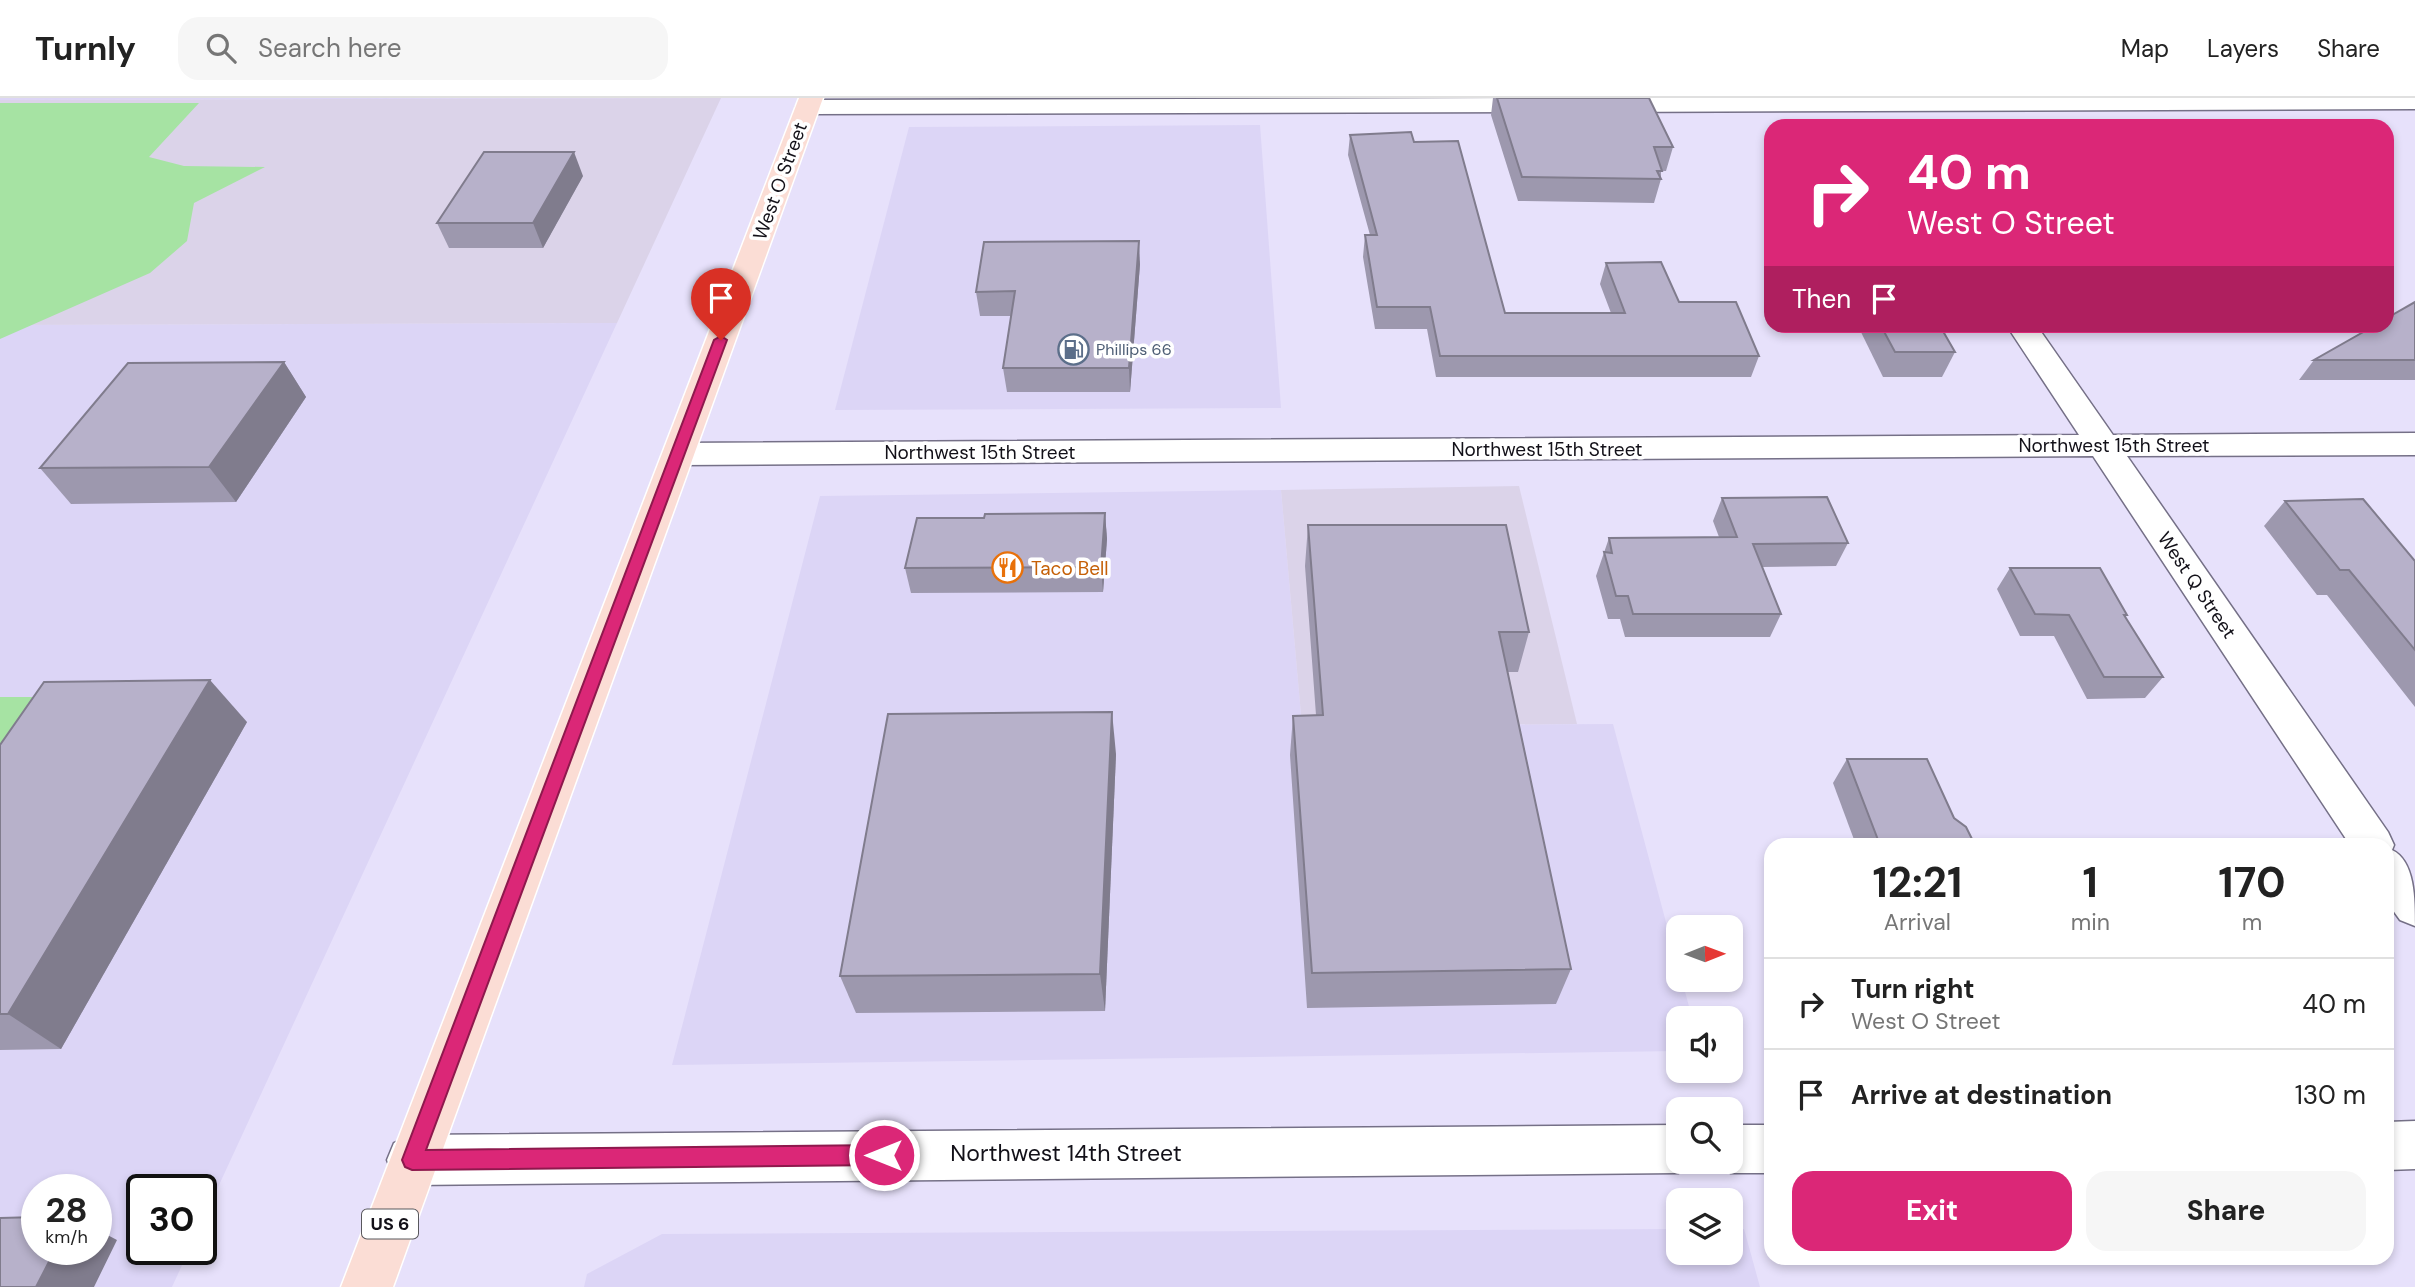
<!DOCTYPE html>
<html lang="en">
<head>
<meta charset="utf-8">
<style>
  body { margin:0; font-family:"DM Sans",sans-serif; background:#f6f6f6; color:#222; height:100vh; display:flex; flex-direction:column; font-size:26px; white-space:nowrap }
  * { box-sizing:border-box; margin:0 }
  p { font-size:23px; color:#767676 }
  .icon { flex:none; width:38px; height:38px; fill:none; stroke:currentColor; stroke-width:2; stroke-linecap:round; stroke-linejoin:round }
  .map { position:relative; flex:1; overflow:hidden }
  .sheet { position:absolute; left:1764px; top:740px; width:630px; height:427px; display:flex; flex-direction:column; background:#fff; border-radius:21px; box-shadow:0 4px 10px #0003 }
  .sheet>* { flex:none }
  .top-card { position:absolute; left:1764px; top:21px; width:630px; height:214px; border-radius:21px; box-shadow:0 4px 10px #0003; background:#db2777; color:#fff; overflow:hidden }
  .needle { width:46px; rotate:89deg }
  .fabs { position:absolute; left:1666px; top:817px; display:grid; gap:14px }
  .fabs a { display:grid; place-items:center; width:77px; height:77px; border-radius:14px; background:#fff; box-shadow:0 4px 10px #0003; font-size:35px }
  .speed { position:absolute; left:21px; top:1076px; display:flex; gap:14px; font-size:35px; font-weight:700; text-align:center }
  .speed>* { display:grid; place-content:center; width:91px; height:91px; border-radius:50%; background:#fff; box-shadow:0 4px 10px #0003; line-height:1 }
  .speed small { font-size:18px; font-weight:400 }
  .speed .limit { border:4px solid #111; border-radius:10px; background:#fff; color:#111 }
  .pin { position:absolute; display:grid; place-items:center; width:60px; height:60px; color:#fff; margin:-72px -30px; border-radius:50% 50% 50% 0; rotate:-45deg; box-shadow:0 0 7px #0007 }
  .pin .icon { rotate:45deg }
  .me { position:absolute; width:77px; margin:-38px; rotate:270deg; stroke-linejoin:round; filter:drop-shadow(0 0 5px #0008) }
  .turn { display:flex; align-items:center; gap:24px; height:147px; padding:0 28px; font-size:32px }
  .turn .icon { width:91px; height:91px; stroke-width:2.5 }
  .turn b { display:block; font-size:49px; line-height:60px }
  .then { display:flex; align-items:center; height:66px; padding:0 28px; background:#0003; gap:14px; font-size:26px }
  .eta { display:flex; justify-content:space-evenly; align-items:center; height:119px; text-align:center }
  .eta b { font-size:42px; font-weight:700; line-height:49px }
  .button { display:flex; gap:14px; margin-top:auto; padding:14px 28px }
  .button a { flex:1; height:80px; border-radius:21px; background:#db2777; color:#fff; font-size:28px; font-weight:700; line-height:80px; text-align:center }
  .button a+a { background:#f6f6f6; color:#222 }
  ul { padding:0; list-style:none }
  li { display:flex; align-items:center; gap:21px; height:91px; padding:0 28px; border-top:2px solid #e0e0e0 }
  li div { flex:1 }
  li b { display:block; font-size:26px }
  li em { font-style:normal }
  header { display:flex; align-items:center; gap:42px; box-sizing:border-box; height:98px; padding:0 35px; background:#fff; border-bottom:2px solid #e0e0e0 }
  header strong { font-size:33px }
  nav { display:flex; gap:38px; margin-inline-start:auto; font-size:24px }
  .search { width:490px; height:63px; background:#f6f6f6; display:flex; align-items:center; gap:18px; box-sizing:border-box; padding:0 24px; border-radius:21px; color:#767676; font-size:26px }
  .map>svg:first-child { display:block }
</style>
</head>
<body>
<header>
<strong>Turnly</strong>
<div class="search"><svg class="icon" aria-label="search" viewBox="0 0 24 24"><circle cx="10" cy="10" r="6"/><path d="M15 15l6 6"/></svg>Search here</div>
<nav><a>Map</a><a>Layers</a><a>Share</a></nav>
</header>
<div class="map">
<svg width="2415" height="1189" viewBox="0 0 2415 1189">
  <rect width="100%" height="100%" fill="#e7e1fb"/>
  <g fill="#dcd5f6" fill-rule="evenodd">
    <polygon points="0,0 721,0 0,2"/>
    <polygon points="1260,27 1281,310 835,312 909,29"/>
    <path d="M617,225L201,1126V1092H142V1152H189L172,1189H0V671L50,599H0V233L14,227ZM37,1092H96V1152H37Z"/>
    <polygon points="1281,392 1302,628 1613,626 1678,869 1678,882 1682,882 1692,920 1678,920 1678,953 672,967 820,398"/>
    <polygon points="1678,1131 1678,1155 1731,1155 1731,1131 1744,1131 1760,1189 584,1189 587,1176 662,1136"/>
  </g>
  <g fill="#dbd3e9">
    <polygon points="721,0 617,225 0,227 0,2"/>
    <polygon points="1519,388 1577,626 1302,628 1281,392"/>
  </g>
  <g fill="#a6e3a3">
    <polygon points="0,5 199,5 149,59 184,68 265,69 194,105 187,143 150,175 0,241"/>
    <polygon points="0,599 51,599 0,671"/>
  </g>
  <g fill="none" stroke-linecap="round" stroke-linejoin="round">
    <defs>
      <g id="minor">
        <polygon points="1546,0 1554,2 1557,7 1554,12 1545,14 808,16 799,14 796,9 799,4 808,2"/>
        <polygon points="1601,0 2415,0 2415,11 1602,14 1593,12 1590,7 1593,2"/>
        <path d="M2007,228H2037L2113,337L2415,335V357L2127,358L2388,734L2394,747L2392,752C2415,763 2415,801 2415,828L2400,822L2387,804V747H2350L2093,358L679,367L667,364L663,356L667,348L679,345L2079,337Z"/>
        <polygon points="2415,1023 2415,1071 2387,1072 2387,1024"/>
        <polygon points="1678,1027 1678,1064 1697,1064 1695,1068 1678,1075 412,1087 394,1079 387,1062 394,1045 412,1037"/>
        <polygon points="1731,1027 1771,1027 1771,1075 1731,1075 1714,1068 1712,1064 1731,1064"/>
      </g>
      <polygon id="primary" points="799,0 823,0 393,1189 341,1189"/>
    </defs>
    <use href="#minor" stroke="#757087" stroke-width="3"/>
    <use href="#primary" stroke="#fff" stroke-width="3"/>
    <use href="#minor" fill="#fff" fill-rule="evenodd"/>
    <use href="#primary" fill="#fbddd5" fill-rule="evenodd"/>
  </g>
  <g fill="#9d98ae">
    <polygon points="1493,0 1649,0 1673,49 1666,73 1661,73 1661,81 1654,105 1518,103 1491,17"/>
    <polygon points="1350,37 1414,44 1505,215 1611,215 1600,186 1606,165 1679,204 1759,258 1751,279 1436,279 1427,231 1375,231 1363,159 1365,137 1370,137 1348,57"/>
    <polygon points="583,78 543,150 449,150 437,125"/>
    <polygon points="1140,166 1130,294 1007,294 1003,270 1011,218 980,218 976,194"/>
    <polygon points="2415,204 2415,282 2299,282 2314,262"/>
    <polygon points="1858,228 1940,228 1955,254 1942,279 1883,279"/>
    <polygon points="284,264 306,299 236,404 71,406 40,370"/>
    <polygon points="1722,400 1848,445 1836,468 1762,469 1781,516 1770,539 1625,539 1620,521 1608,521 1596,478 1609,440 1719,439 1713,423"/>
    <polygon points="2285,403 2415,463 2415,609 2327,497 2317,497 2264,428"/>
    <polygon points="1105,415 1107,441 1103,494 911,495 905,470 984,420"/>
    <polygon points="1308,427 1529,534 1518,574 1508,574 1571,871 1556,906 1307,910 1290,657 1293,618 1316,617 1305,468"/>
    <polygon points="2010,470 2127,517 2125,520 2163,579 2145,600 2087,601 2054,538 2020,538 1997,491"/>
    <polygon points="247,624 61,951 0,952 0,647"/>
    <polygon points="1116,656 1105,913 856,915 840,878"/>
    <polygon points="1847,661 1954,720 1975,747 1856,747 1833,685"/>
  </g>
  <g fill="#807c8d">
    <polygon points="574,54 583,78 543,150 533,125"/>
    <polygon points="1139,143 1140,166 1130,294 1129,270"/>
    <polygon points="284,264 306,299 236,404 209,369"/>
    <polygon points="1105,415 1107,441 1103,494 1101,469"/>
    <polygon points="210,582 247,624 61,951 8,916"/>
    <polygon points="1112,614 1116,656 1105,913 1100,876"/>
    <polygon points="96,1131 117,1142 94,1189 36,1189 55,1152 96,1152"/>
  </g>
  <g fill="#b7b1ca" stroke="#807c8d" stroke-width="2">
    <polygon points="1497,0 1649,0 1673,49 1654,49 1662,73 1657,73 1661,81 1522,79"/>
    <polygon points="1411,34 1414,44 1458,43 1505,215 1625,215 1606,165 1661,164 1679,204 1736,204 1759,258 1440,258 1430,209 1377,209 1365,137 1377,137 1350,37"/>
    <polygon points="484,54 574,54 533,125 437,125"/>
    <polygon points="1139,143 1129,270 1003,270 1015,193 976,194 984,144"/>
    <polygon points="2415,204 2415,262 2314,262 2374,228 2387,228 2387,220"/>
    <polygon points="1881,228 1940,228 1955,254 1895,254"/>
    <polygon points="284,264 209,369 40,370 128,265"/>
    <polygon points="1827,399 1848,445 1753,446 1781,516 1633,516 1628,498 1616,498 1604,454 1612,455 1609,440 1737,439 1722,400"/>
    <polygon points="2363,401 2415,463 2415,552 2349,472 2340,472 2285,403"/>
    <polygon points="1105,415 1101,469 905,470 917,420 984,420 985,416"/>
    <polygon points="1308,427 1506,427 1529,534 1499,534 1571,871 1312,875 1293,618 1323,617"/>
    <polygon points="2010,470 2100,470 2127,517 2124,517 2163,579 2104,579 2069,517 2035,516"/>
    <polygon points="210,582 8,916 0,916 0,647 44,584"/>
    <polygon points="1112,614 1100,876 840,878 888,616"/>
    <polygon points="1847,661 1927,661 1954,720 1966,729 1975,747 1880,747"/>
    <polygon points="37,1119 37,1152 55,1152 36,1189 0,1189 0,1120"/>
  </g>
  <polygon fill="#db2777" stroke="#8e194d" stroke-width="2" points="721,238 727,242 426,1052 884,1047 891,1049 894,1057 891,1064 884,1067 412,1072 405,1069 402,1062 714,242"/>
  <defs>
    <symbol id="fuel-ring" viewBox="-11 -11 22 22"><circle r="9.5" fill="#fff" stroke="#5c6f8a" stroke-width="1.5"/><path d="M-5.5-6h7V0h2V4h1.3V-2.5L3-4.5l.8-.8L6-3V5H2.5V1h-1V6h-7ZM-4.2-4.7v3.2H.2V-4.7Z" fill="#5c6f8a"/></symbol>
    <symbol id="restaurant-ring" viewBox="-11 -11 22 22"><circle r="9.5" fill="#fff" stroke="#e8710a" stroke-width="1.5"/><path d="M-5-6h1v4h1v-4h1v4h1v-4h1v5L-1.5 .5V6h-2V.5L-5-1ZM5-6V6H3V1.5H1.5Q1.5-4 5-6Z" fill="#e8710a"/></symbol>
  </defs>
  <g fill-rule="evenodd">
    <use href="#fuel-ring" x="1056" y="234" width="35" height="35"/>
    <use href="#restaurant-ring" x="990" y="452" width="35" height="35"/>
  </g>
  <g text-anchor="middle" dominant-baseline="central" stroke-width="7" stroke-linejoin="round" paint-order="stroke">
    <g font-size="16" fill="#4e5e75" stroke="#fff" text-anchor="start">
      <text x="1096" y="251">Phillips 66</text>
    </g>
    <rect fill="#fff" stroke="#59585d" stroke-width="2" x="362" y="1111.5" width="56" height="29" rx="5"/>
    <g font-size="18" font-weight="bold" fill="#121018">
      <text x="390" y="1126">US 6</text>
    </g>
    <g font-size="19" fill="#121018" stroke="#fff">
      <text transform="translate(780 83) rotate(-70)">West O Street</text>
      <text x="2114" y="347">Northwest 15th Street</text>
      <text x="1547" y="351">Northwest 15th Street</text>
      <text x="980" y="354">Northwest 15th Street</text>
      <text transform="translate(2197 487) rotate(56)">West Q Street</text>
    </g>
    <g font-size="19" fill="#c56008" stroke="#fff" text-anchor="start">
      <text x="1031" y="470">Taco Bell</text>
    </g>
    <g font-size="23" fill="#121018" stroke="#fff">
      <text x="1066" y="1055">Northwest 14th Street</text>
    </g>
  </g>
</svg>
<div class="fabs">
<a><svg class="needle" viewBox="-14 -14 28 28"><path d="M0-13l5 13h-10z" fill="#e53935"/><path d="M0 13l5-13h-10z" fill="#767676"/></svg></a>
<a><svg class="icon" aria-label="sound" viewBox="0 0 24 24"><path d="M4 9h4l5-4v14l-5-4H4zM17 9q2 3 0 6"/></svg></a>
<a><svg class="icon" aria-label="search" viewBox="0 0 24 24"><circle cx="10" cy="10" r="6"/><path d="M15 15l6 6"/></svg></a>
<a><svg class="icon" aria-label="layers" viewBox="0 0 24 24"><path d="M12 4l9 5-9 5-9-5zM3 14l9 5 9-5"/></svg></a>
</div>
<div class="speed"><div>28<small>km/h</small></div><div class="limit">30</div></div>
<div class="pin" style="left:721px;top:242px;background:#d93025"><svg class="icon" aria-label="arrive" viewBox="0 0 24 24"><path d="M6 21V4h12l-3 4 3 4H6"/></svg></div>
<svg class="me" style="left:884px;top:1057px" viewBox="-20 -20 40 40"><circle r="17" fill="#db2777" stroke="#fff" stroke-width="3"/><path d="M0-11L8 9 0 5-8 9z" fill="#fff"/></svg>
<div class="top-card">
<div class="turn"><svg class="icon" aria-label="right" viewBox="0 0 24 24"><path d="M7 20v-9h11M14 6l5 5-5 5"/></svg><div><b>40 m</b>West O Street</div></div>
<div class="then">Then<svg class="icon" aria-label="arrive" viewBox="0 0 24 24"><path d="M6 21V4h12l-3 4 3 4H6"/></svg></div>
</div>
<section class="sheet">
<div class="eta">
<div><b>12:21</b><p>Arrival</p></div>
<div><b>1</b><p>min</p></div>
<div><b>170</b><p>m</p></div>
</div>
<ul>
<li><svg class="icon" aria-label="right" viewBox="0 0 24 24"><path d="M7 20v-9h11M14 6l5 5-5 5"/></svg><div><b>Turn right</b><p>West O Street</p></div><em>40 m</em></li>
<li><svg class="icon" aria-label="arrive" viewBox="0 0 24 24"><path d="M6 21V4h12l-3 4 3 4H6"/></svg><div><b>Arrive at destination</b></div><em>130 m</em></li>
</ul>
<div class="button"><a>Exit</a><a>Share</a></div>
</section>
</div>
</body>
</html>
